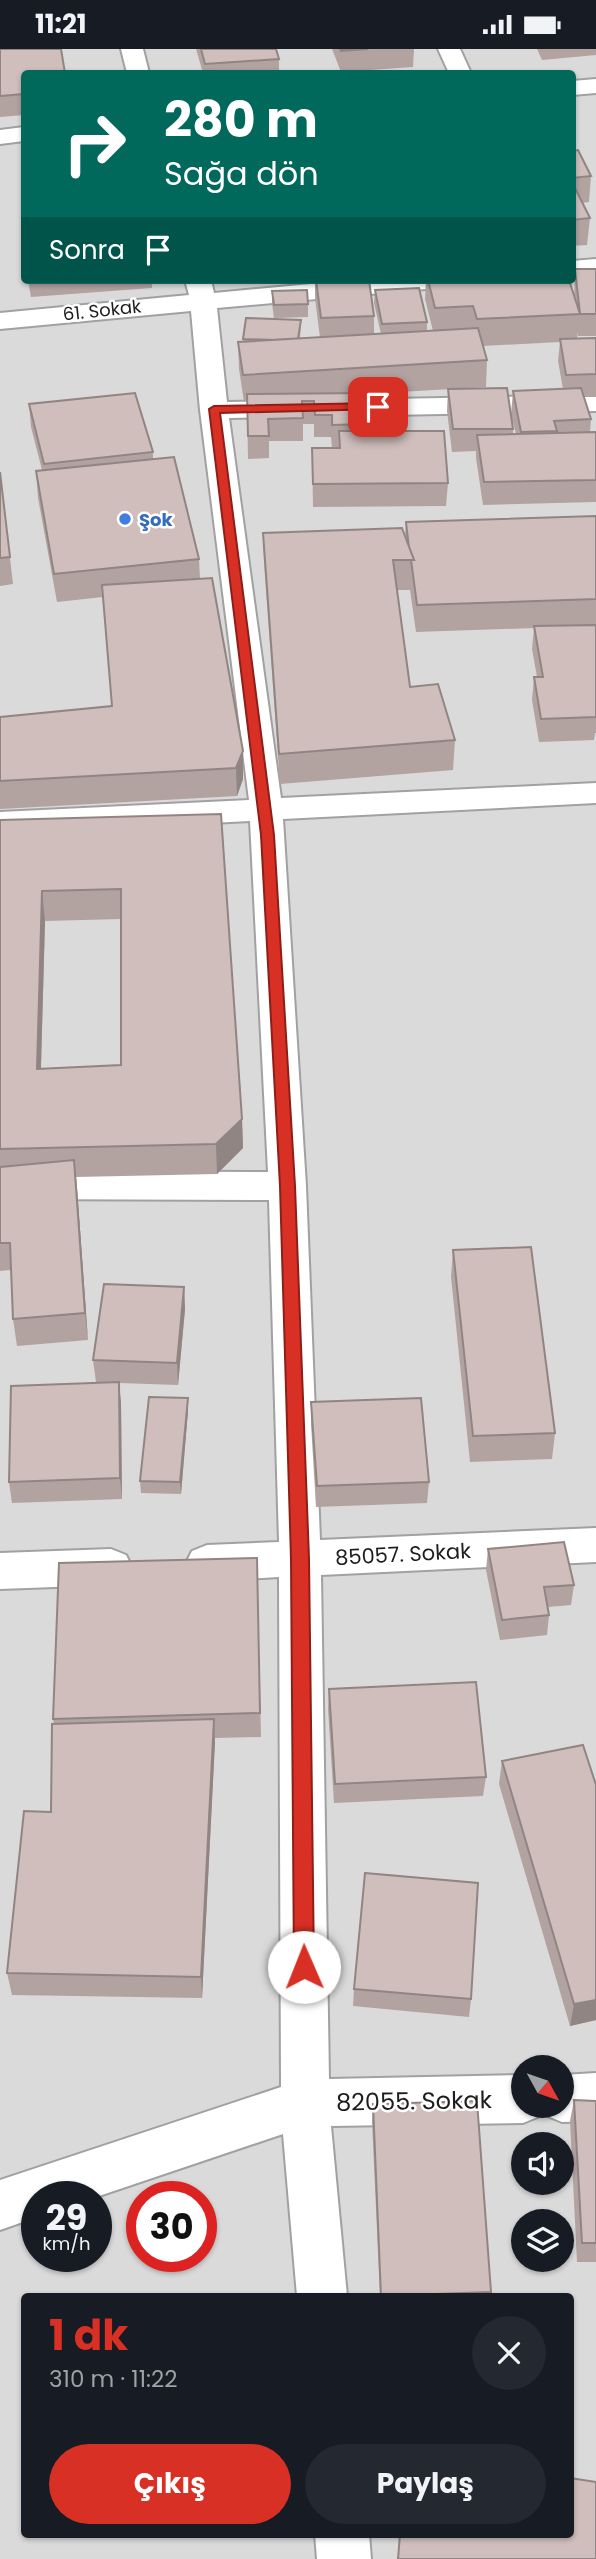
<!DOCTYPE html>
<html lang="tr">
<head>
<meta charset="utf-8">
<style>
  body { margin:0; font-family:Poppins,sans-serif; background:#242831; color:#f1f3f6; height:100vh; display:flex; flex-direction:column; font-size:26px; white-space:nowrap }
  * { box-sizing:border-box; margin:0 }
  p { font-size:23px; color:#9ea1a6 }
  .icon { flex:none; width:38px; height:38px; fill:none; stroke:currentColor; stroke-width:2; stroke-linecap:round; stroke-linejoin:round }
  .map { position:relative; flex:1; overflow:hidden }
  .details { position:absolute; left:21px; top:2244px; width:553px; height:245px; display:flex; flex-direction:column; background:#171b24; border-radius:7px; box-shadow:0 2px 5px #0004 }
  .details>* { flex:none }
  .hud { position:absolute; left:21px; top:21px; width:555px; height:214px; border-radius:7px; box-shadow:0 2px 5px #0004; background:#00695c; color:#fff; overflow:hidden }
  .needle { width:46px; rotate:130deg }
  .tools { position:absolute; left:511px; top:2006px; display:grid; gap:14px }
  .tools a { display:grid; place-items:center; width:63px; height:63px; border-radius:50%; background:#171b24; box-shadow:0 2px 5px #0004; font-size:35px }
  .speed { position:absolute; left:21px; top:2132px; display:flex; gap:14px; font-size:35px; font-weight:700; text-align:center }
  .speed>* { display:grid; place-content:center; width:91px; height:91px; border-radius:50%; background:#171b24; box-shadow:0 2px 5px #0004; line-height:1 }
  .speed small { font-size:18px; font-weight:400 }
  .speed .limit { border:10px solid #d22; background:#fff; color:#111 }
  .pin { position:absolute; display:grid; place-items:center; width:60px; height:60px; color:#fff; margin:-30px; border-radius:14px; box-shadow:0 4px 10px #0006 }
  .me { position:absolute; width:77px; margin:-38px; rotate:359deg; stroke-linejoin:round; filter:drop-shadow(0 0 5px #0008) }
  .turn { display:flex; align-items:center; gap:24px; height:147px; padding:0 28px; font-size:32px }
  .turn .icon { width:91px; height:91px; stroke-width:2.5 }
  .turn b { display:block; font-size:49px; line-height:60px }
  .then { display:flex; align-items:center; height:66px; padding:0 28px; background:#0003; gap:14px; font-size:26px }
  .round { display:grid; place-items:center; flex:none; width:74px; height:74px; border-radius:37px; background:#242831 }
  .summary { display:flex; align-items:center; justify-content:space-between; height:119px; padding:0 28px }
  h1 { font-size:42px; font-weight:700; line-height:52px; color:#d93025 }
  .button { display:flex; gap:14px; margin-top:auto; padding:14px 28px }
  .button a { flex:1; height:80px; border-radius:42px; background:#d93025; color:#fff; font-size:28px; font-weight:700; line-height:80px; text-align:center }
  .button a+a { background:#242831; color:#f1f3f6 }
  .status { display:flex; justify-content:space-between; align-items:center; height:49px; padding:0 35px; background:#171b24; direction:ltr }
  .status svg { height:19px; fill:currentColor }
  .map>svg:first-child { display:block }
</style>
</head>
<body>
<div class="status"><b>11:21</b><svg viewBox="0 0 49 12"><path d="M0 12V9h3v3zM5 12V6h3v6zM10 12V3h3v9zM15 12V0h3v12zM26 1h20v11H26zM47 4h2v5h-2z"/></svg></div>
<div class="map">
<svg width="596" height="2510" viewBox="0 0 596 2510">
  <rect width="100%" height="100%" fill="#efe7e2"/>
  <path fill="#dbdada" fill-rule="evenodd" d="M0,0H596V2510H0ZM24,24H572V231H24ZM523,2018H562V2056H523ZM523,2095H562V2133H523ZM37,2147H96V2207H37ZM142,2147H201V2207H142ZM523,2172H562V2210H523ZM24,2247H570V2485H24Z"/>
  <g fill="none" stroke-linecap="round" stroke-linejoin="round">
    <defs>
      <g id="minor">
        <polygon points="121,0 143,0 149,24 127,24"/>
        <polygon points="438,0 460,0 471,24 449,24"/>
        <polygon points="596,30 596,44 572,46 572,32"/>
        <polygon points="24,78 24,92 0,95 0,81"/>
        <polygon points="596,210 596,226 572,228 572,212"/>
        <polygon points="185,231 211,231 214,244 354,231 450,231 446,236 437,239 217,259 227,353 596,346 596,362 229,369 281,749 596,734 596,754 283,770 306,1137 320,1491 596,1479 596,1513 321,1526 329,2030 523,2026 523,2056 562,2056 562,2026 596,2024 596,2072 562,2073 545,2066 543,2060 540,2067 523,2074 331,2077 347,2247 297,2247 283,2085 96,2148 37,2147 37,2168 0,2181 0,2131 281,2038 279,1528 207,1532 192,1526 186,1514 192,1502 207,1496 279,1493 269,1151 0,1150 0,1122 268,1123 250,772 0,785 0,763 249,751 200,361 191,262 0,280 0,264 189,246"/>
        <polygon points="111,1500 126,1506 132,1518 126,1530 111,1536 0,1540 0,1504"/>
        <polygon points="315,2485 369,2485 371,2510 317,2510"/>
      </g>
    </defs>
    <use href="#minor" stroke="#a1a1a1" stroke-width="4"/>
    <use href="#minor" fill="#fff" fill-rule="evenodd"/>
  </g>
  <g fill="#b2a3a1" fill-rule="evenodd">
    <polygon points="0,0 24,24 24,66 0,68"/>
    <polygon points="196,0 276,0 279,10 279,24 203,24"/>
    <polygon points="332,0 414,0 413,18 341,23"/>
    <polygon points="537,0 596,0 596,6 542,11"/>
    <polygon points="572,102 591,127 589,153 582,154 590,169 587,196 572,197"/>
    <polygon points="575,220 596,220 596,287 578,287 578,283 577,290 596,289 596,348 584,348 591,370 590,383 596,383 596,453 483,456 476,409 476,402 452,403 447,362 448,340 513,380 513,385 516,385 511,365 513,342 563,340 558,312 560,293 483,297 487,311 486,338 365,345 366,382 448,434 446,457 313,458 312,399 339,398 332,398 331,388 314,388 314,375 303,375 303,392 269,392 269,409 248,410 247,352 244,353 239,320 238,293 243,293 243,290 301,271 300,290 320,289 315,249 315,231 369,231 374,267 374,285 381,285 374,254 375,241 427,273 427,282 433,282 425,250 426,231 569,231 574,246"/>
    <polygon points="28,231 152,231 152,239 31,248"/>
    <polygon points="272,242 308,255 308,268 274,269 272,255"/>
    <polygon points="29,355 153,403 153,410 199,510 200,530 243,730 237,747 0,760 0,668 112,657 103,548 57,553 38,449 36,422 42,421 31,378"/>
    <polygon points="0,423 13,535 0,537"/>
    <polygon points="596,467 596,684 595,684 594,691 539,693 532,651 534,628 537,628 532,600 534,579 416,583 410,541 397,541 410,638 455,691 453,721 280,735 264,513 263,484 405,487 406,473"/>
    <path d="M221,765L242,1070L243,1099L217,1125L76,1128L88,1291L17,1297L13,1270L11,1221L0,1222V771ZM121,870V1016L41,1020L45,872Z"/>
    <polygon points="453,1201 555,1384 552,1410 470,1413 451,1228"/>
    <polygon points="184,1238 185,1260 178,1336 119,1334 121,1355 122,1450 12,1454 9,1433 115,1334 96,1333 93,1311"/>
    <polygon points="188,1349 188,1362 181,1445 141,1444 140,1432"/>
    <polygon points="311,1353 429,1433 427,1454 316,1458 311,1375"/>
    <polygon points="488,1500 574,1536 571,1556 548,1558 549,1566 547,1586 500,1591 486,1521"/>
    <polygon points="257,1509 261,1688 215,1689 202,1949 12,1946 7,1924 51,1763 54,1675 53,1670"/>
    <polygon points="329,1640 486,1728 483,1747 334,1754 328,1660"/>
    <polygon points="502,1712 596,1971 570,1977 499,1735"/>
    <polygon points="354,1940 471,1950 469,1968 353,1957"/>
    <polygon points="574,2051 596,2052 596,2213 577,2213 570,2072"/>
    <polygon points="373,2055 491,2243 491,2247 380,2247 372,2072"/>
  </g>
  <g fill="#918583">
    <polygon points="243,702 243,730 237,747 236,719"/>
    <polygon points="42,842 45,872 40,1049 37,1020"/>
    <polygon points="242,1070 243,1099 217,1125 216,1095"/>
    <polygon points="74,1111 77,1138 88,1291 85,1264"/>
    <polygon points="184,1238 185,1260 178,1336 177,1314"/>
    <polygon points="119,1333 121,1355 122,1450 120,1429"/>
    <polygon points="188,1349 188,1362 181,1445 180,1433"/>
    <polygon points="214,1670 215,1694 202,1949 201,1928"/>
    <polygon points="596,1951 596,1971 570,1977 574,1955"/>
  </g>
  <g fill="#cfbebb" stroke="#918583" stroke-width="2" fill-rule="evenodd">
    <polygon points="0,0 61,0 65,24 24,24 24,45 0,47"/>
    <polygon points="201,0 276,0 279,10 205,15"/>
    <polygon points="340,0 368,0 341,2"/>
    <polygon points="578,101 591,127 572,129 572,102"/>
    <polygon points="572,133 590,169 572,171"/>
    <polygon points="22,181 24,181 24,196"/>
    <polygon points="575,220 596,220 596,265 580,265"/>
    <polygon points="316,231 369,231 374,267 321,269"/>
    <polygon points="428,231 569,231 580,265 477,270 473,257 435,259"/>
    <polygon points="419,239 427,273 382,275 375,241"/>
    <polygon points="307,241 308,255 274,256 272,242"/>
    <polygon points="246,269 301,271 298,290 274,291 243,290"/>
    <polygon points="478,279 487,311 243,326 238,293"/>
    <polygon points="596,289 596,325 566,326 560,290"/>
    <polygon points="507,339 513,380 453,380 448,340"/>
    <polygon points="581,339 591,370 554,372 557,382 521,383 513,342"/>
    <polygon points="135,344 153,403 44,415 29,355"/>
    <polygon points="365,344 367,375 332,376 332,366 315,366 314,352 302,352 303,369 268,370 269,387 248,387 247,345"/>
    <polygon points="339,382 444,382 448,434 313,435 312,399 340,399"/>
    <polygon points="596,383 596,431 484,433 477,386"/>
    <polygon points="174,408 199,510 54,525 36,422"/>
    <polygon points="0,423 10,508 0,509"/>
    <polygon points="596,467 596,550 417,556 411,511 414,511 409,499 406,473"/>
    <polygon points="402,479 414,511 393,511 410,638 438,635 455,691 279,705 263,484"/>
    <polygon points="212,529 243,702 236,719 0,732 0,668 112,657 102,536"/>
    <polygon points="596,576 596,668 541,670 534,628 543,628 534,577"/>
    <path d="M221,765L242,1070L216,1095L0,1100V771ZM121,840V1016L37,1020L42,842Z"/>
    <polygon points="74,1111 85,1264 13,1270 10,1194 0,1194 0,1118"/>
    <polygon points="531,1198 555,1384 473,1387 453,1201"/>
    <polygon points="104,1235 184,1238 177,1314 93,1311"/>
    <polygon points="119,1333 120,1429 9,1433 11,1337"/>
    <polygon points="149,1348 188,1349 180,1433 140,1432"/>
    <polygon points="421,1349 429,1433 317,1437 311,1353"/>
    <polygon points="564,1493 574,1536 544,1538 549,1566 502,1571 488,1500"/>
    <polygon points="257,1509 260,1664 53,1670 59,1514"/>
    <polygon points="476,1633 486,1728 335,1735 329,1640"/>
    <polygon points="214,1670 201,1928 7,1924 24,1762 51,1763 52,1675"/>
    <polygon points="583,1696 596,1736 596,1951 574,1955 502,1712"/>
    <polygon points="365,1824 478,1834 471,1950 354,1940"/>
    <polygon points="574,2051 596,2052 596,2194 582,2194"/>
    <polygon points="477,2052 491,2243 381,2247 373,2055"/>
    <polygon points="570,2429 596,2433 596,2510 398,2510 400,2485 570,2485"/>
  </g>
  <polygon fill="#d93025" stroke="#8d1f18" stroke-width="2" points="378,354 382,355 382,360 220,364 274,786 295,1137 309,1510 314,1918 311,1925 304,1927 297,1925 294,1918 291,1510 280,1137 261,786 209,360 214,357"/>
  <circle fill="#3f7fe0" stroke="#fff" stroke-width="2.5" cx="125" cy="470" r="7"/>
  <g text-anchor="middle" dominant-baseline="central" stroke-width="5" stroke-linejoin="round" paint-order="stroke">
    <g font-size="18" fill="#1d1d1d" stroke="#fff">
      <text transform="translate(102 261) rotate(-6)">61. Sokak</text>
    </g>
    <g font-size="18" font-weight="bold" fill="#366cbe" stroke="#fff" text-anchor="start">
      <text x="139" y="470">Şok</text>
    </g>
    <g font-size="21" fill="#1d1d1d" stroke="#fff">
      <text transform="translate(403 1505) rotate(-3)">85057. Sokak</text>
    </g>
    <g font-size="24" fill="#1d1d1d" stroke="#fff">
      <text transform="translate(414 2052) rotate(-1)">82055. Sokak</text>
    </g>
  </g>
</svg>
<div class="tools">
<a><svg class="needle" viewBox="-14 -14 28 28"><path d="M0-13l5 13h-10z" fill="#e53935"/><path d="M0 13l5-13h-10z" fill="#9ea1a6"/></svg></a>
<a><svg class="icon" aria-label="sound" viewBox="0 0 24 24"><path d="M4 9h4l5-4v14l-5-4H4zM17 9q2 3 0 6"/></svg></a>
<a><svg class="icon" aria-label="layers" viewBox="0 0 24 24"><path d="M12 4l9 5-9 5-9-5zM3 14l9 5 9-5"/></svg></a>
</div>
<div class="speed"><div>29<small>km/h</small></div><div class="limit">30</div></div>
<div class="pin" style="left:378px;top:358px;background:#d93025"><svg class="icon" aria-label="arrive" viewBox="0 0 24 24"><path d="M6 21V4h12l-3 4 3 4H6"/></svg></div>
<svg class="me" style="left:304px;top:1918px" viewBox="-20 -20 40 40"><circle r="19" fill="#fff"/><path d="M0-13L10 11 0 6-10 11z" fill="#d93025"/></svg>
<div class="hud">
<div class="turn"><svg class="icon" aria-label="right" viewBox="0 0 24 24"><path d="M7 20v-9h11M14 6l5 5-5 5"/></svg><div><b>280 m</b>Sağa dön</div></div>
<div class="then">Sonra<svg class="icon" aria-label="arrive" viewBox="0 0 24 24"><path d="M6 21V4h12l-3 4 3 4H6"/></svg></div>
</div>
<section class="details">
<div class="summary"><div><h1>1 dk</h1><p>310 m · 11:22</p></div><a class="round"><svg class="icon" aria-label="close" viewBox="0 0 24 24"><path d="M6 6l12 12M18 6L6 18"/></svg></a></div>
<div class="button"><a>Çıkış</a><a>Paylaş</a></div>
</section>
</div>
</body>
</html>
